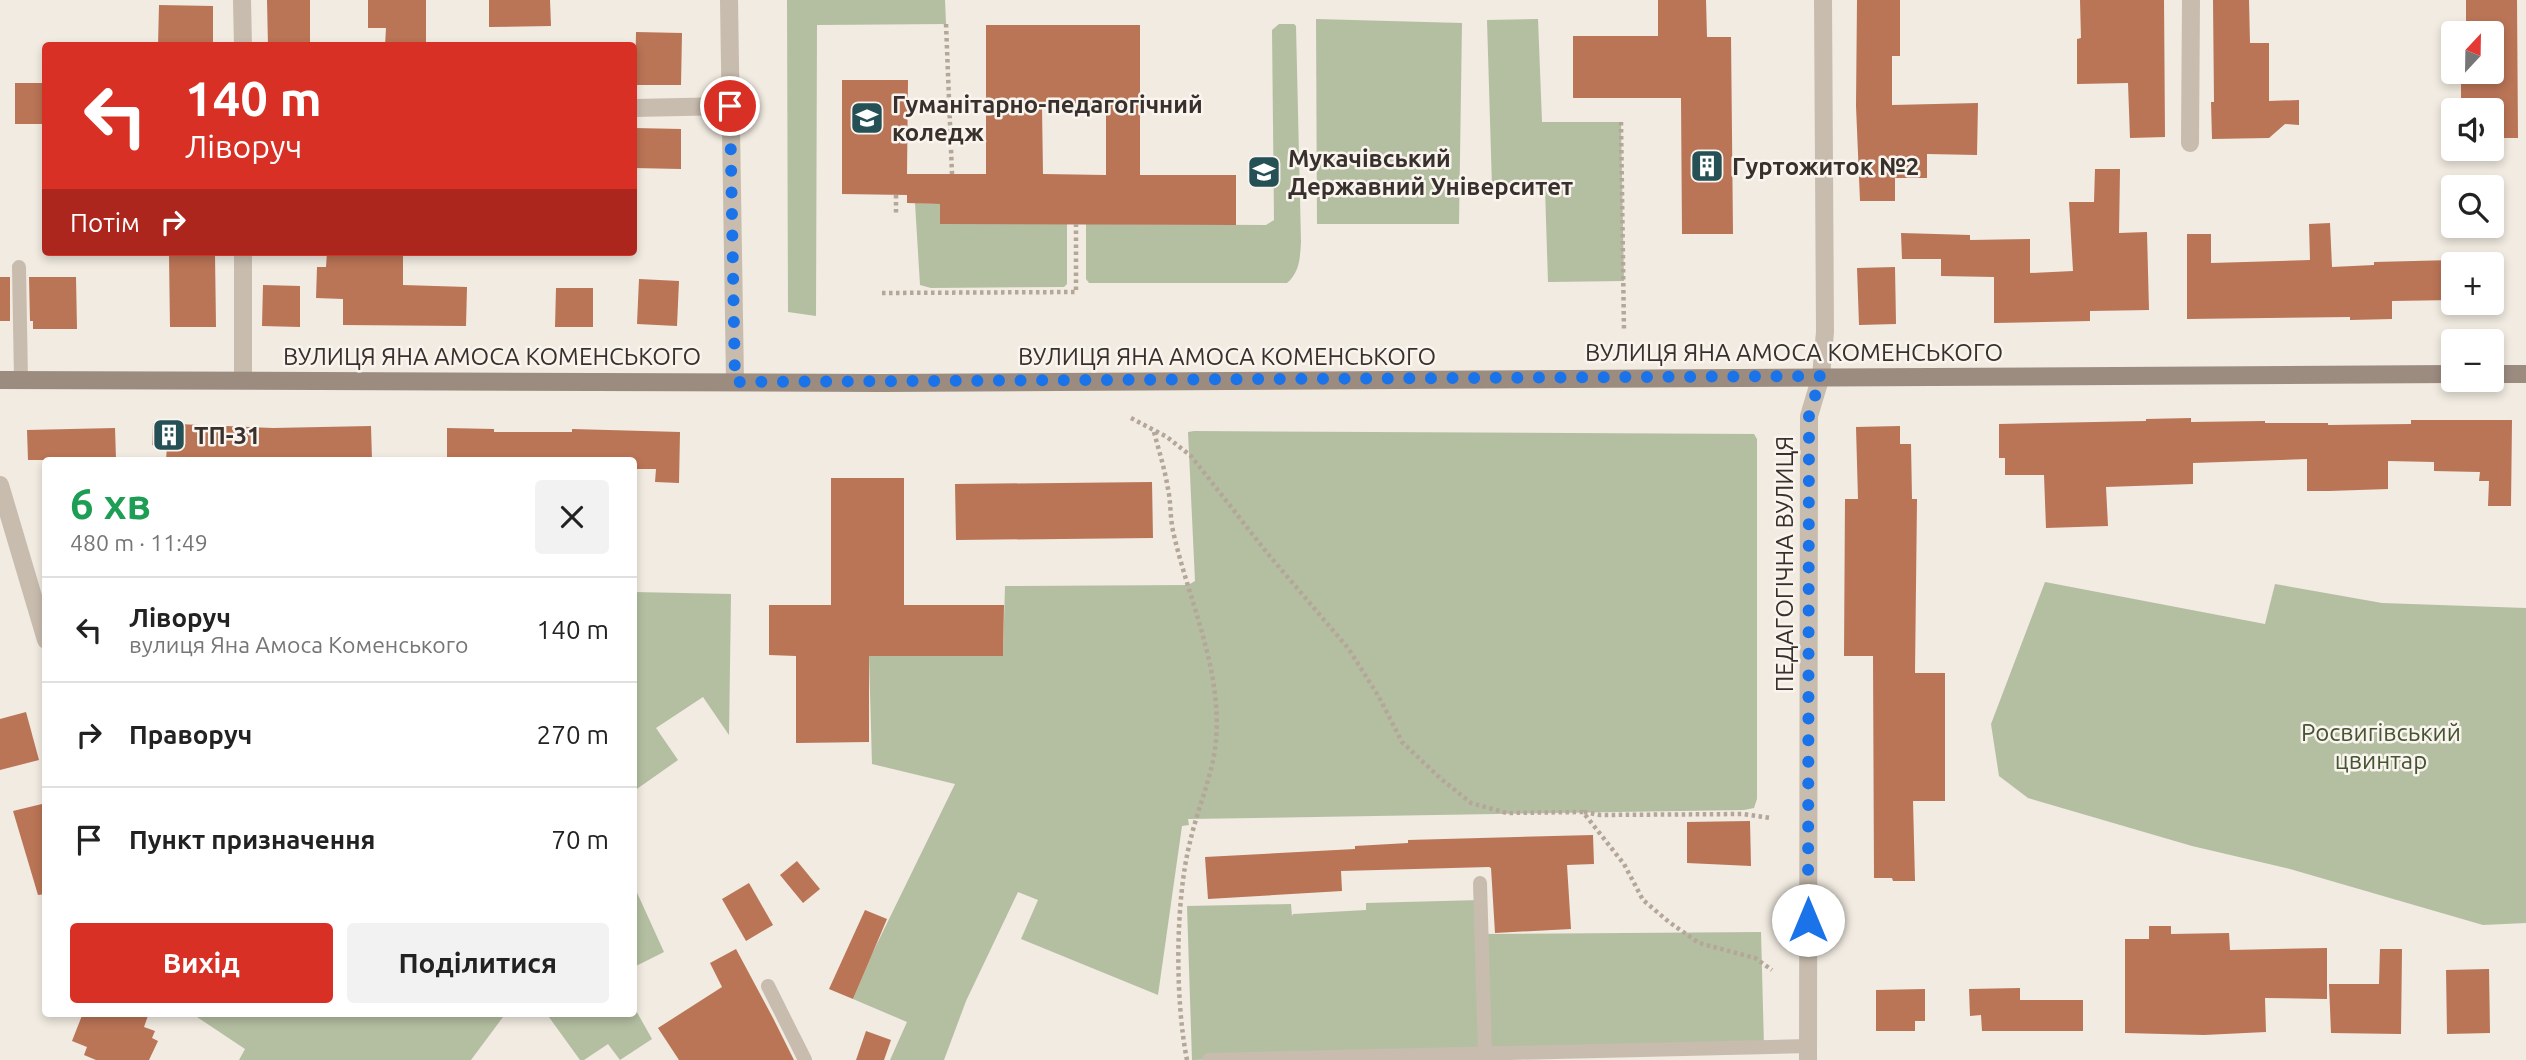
<!DOCTYPE html>
<html lang="uk">
<head>
<meta charset="utf-8">
<style>
  body { margin:0; font-family:Ubuntu,sans-serif; background:#f2f2f2; color:#222; height:100vh; display:flex; flex-direction:column; font-size:26px; white-space:nowrap }
  * { box-sizing:border-box; margin:0 }
  p { font-size:23px; color:#767676 }
  .icon { flex:none; width:38px; height:38px; fill:none; stroke:currentColor; stroke-width:2; stroke-linecap:round; stroke-linejoin:round }
  .map { position:relative; flex:1; overflow:hidden }
  .drawer { position:absolute; left:42px; top:457px; width:595px; height:560px; display:flex; flex-direction:column; background:#fff; border-radius:7px; box-shadow:0 4px 10px #0003 }
  .drawer>* { flex:none }
  .hud { position:absolute; left:42px; top:42px; width:595px; height:214px; border-radius:7px; box-shadow:0 4px 10px #0003; background:#d93025; color:#fff; overflow:hidden }
  .needle { width:46px; rotate:22deg }
  .fabs { position:absolute; left:2441px; top:21px; display:grid; gap:14px }
  .fabs a { display:grid; place-items:center; width:63px; height:63px; border-radius:7px; background:#fff; box-shadow:0 4px 10px #0003; font-size:35px }
  .pin { position:absolute; display:grid; place-items:center; width:60px; height:60px; color:#fff; margin:-30px; border:4px solid #fff; border-radius:50%; box-shadow:0 2px 7px #0007 }
  .me { position:absolute; width:77px; margin:-38px; rotate:0deg; stroke-linejoin:round; filter:drop-shadow(0 0 5px #0008) }
  .turn { display:flex; align-items:center; gap:24px; height:147px; padding:0 28px; font-size:32px }
  .turn .icon { width:91px; height:91px; stroke-width:2.5 }
  .turn b { display:block; font-size:49px; line-height:60px }
  .then { display:flex; align-items:center; height:66px; padding:0 28px; background:#0003; gap:14px; font-size:26px }
  .round { display:grid; place-items:center; flex:none; width:74px; height:74px; border-radius:7px; background:#f2f2f2 }
  .overview { display:flex; align-items:center; justify-content:space-between; height:119px; padding:0 28px }
  h1 { font-size:42px; font-weight:600; line-height:52px; color:#1e9e55 }
  .button { display:flex; gap:14px; margin-top:auto; padding:14px 28px }
  .button a { flex:1; height:80px; border-radius:7px; background:#d93025; color:#fff; font-size:28px; font-weight:600; line-height:80px; text-align:center }
  .button a+a { background:#f2f2f2; color:#222 }
  ul { padding:0; list-style:none }
  li { display:flex; align-items:center; gap:21px; height:105px; padding:0 28px; border-top:2px solid #e0e0e0 }
  li div { flex:1 }
  li b { display:block; font-size:26px }
  li em { font-style:normal }
  .map>svg:first-child { display:block }
</style>
</head>
<body>
<div class="map">
<svg width="2526" height="1060" viewBox="0 0 2526 1060">
  <rect width="100%" height="100%" fill="#f1ebe1"/>
  <g fill="#b4bfa2">
    <polygon points="787,0 945,0 946,24 817,25 816,316 788,312"/>
    <polygon points="1316,19 1462,23 1459,224 1317,224"/>
    <polygon points="1538,19 1542,122 1621,122 1624,281 1548,282 1545,188 1492,187 1487,20"/>
    <path d="M1279,24H1294L1296,26L1301,242C1300,257 1300,272 1287,283H1089L1086,279V224L1266,225L1274,220L1272,30Z"/>
    <polygon points="915,203 940,204 940,224 1067,224 1067,284 1064,287 931,288 920,285"/>
    <polygon points="1194,431 1754,434 1757,439 1757,799 1754,808 1744,810 1188,819 1189,825 1182,826 1158,995 1021,939 1038,900 1018,892 966,1001 944,1060 890,1060 907,1022 853,999 871,956 955,784 872,764 869,656 1003,656 1005,586 1188,585 1195,581 1188,432"/>
    <polygon points="2045,582 2265,624 2275,584 2382,603 2526,608 2526,923 2483,925 2290,869 2192,846 2028,798 1999,776 1991,724"/>
    <polygon points="634,592 731,594 729,735 703,697 656,728 678,760 634,791"/>
    <polygon points="634,886 664,952 634,967"/>
    <polygon points="1481,900 1482,934 1761,932 1764,1047 1192,1060 1187,906 1291,904 1292,916 1293,914 1366,910 1366,903"/>
    <polygon points="634,1007 652,1039 620,1060 608,1044 584,1060 580,1060 546,1013 634,1013"/>
    <polygon points="191,1013 506,1013 471,1060 239,1060 245,1049"/>
  </g>
  <g fill="#ba7456" fill-rule="evenodd">
    <polygon points="267,0 310,0 310,46 268,46"/>
    <polygon points="368,0 426,0 426,46 385,46 386,28 368,28"/>
    <polygon points="489,0 550,0 551,26 489,27"/>
    <polygon points="1658,0 1706,0 1707,37 1731,37 1733,234 1682,234 1681,98 1573,98 1573,36 1658,36"/>
    <polygon points="1857,0 1900,0 1900,56 1892,56 1892,105 1978,103 1977,155 1927,154 1927,178 1895,178 1895,201 1860,201 1856,106"/>
    <polygon points="2080,0 2164,0 2165,137 2130,138 2128,83 2077,84 2077,39 2081,38"/>
    <polygon points="2213,0 2249,0 2250,43 2269,43 2269,101 2299,100 2299,125 2285,124 2269,138 2212,139 2211,102 2214,102"/>
    <polygon points="2466,0 2517,0 2518,138 2492,138 2492,110 2461,110 2461,74 2457,74 2457,72 2492,72 2492,33 2458,33 2466,33"/>
    <polygon points="159,5 213,6 213,46 158,46"/>
    <path d="M986,25H1140V175H1236V225L940,224V204L907,203V195L842,194V80H908L907,174H986ZM1042,107L1106,108V175L1043,174Z"/>
    <polygon points="636,32 682,33 681,85 635,85"/>
    <rect x="15" y="83" width="31" height="41"/>
    <polygon points="634,128 681,129 681,169 634,168"/>
    <polygon points="2095,169 2120,169 2119,233 2147,232 2149,310 2090,311 2090,321 1994,323 1994,277 1941,276 1941,259 1902,259 1901,233 1970,235 1970,240 2030,239 2030,273 2073,271 2069,202 2094,202"/>
    <polygon points="2330,223 2332,267 2374,265 2374,262 2454,260 2454,300 2392,301 2392,319 2350,320 2350,317 2187,319 2187,234 2211,234 2211,263 2310,260 2309,224"/>
    <polygon points="327,252 403,252 403,285 467,287 466,326 343,325 343,299 316,298 317,267 326,267"/>
    <polygon points="169,255 215,255 216,327 170,327"/>
    <polygon points="1895,267 1896,324 1859,325 1857,268"/>
    <rect x="0" y="277" width="10" height="44"/>
    <polygon points="29,277 76,277 77,329 33,329 33,321 30,321"/>
    <polygon points="639,279 679,281 677,326 637,324"/>
    <polygon points="263,285 300,286 300,327 262,326"/>
    <polygon points="556,288 593,288 593,327 555,327"/>
    <polygon points="2191,418 2191,422 2265,421 2265,423 2328,423 2328,425 2411,424 2411,420 2512,420 2511,506 2488,506 2489,481 2479,481 2480,472 2434,471 2434,462 2388,461 2388,489 2329,491 2307,491 2307,459 2193,463 2193,484 2106,487 2108,526 2046,528 2044,475 2005,475 2005,458 1999,458 1999,424 2146,421 2146,419"/>
    <polygon points="153,423 273,428 371,426 372,460 166,460 167,446 152,445"/>
    <polygon points="1900,426 1900,444 1911,444 1912,499 1917,499 1915,673 1945,673 1945,801 1913,801 1915,881 1893,881 1892,878 1874,878 1873,656 1844,656 1845,499 1858,499 1856,427"/>
    <polygon points="115,428 116,460 28,460 27,430"/>
    <polygon points="447,428 494,429 494,432 572,432 572,429 680,432 679,483 655,482 656,469 636,469 636,460 447,460"/>
    <polygon points="831,478 904,478 904,605 1004,605 1003,656 869,656 869,742 796,743 796,656 769,655 769,605 831,605"/>
    <polygon points="1152,482 1153,538 956,540 955,484"/>
    <polygon points="26,712 39,760 0,770 0,719"/>
    <polygon points="46,803 46,894 38,895 13,811"/>
    <polygon points="1750,821 1751,866 1687,863 1687,822"/>
    <polygon points="1593,835 1594,864 1567,865 1571,929 1495,933 1491,868 1489,867 1341,871 1342,891 1208,899 1205,857 1355,849 1355,846 1408,843 1408,840"/>
    <polygon points="797,861 820,889 803,903 780,875"/>
    <polygon points="749,883 773,925 746,941 722,899"/>
    <polygon points="865,910 887,919 853,999 829,989"/>
    <polygon points="2149,926 2171,926 2171,934 2229,933 2230,950 2327,948 2327,999 2265,998 2266,1032 2204,1035 2125,1033 2125,939 2149,939"/>
    <polygon points="736,949 773,1018 794,1060 679,1060 658,1028 722,987 710,963"/>
    <polygon points="2380,949 2402,949 2401,1034 2331,1033 2329,984 2379,984"/>
    <polygon points="2489,969 2490,1033 2447,1034 2446,970"/>
    <polygon points="2020,988 2020,1000 2083,1000 2083,1031 1982,1031 1981,1015 1970,1016 1969,989"/>
    <polygon points="1925,989 1925,1021 1915,1021 1915,1031 1876,1031 1876,990"/>
    <polygon points="83,1013 149,1013 144,1027 155,1031 152,1038 158,1041 149,1060 96,1060 84,1055 87,1047 72,1041"/>
    <polygon points="866,1031 891,1040 884,1060 856,1060"/>
  </g>
  <g fill="none" stroke-linecap="round" stroke-linejoin="round">
    <g stroke="#b4a698" stroke-width="4.5" stroke-dasharray="3.5 3.5" stroke-linecap="butt">
      <polyline points="946,24 952,174"/>
      <polyline points="1621,122 1624,332"/>
      <polyline points="896,195 896,214"/>
      <polyline points="882,293 1076,292 1076,224"/>
      <polyline points="1131,418 1167,437 1191,456 1268,554 1348,648 1379,697 1402,742 1440,778 1471,803 1507,813 1583,812 1624,864 1643,900 1669,922 1699,943 1755,958 1772,970"/>
      <path d="M1154,432C1159,451 1165,470 1168,489C1171,503 1170,517 1173,531C1189,603 1225,674 1215,750C1210,781 1197,811 1190,842C1175,902 1175,1000 1187,1060"/>
      <polyline points="1584,812 1600,815 1743,814 1771,818"/>
    </g>
    <g stroke="#c8bcae" stroke-width="14">
      <polyline points="19,267 21,380"/>
      <polyline points="1480,883 1485,1053"/>
      <polyline points="768,986 805,1060"/>
      <polyline points="1209,1060 1808,1046"/>
    </g>
    <g stroke="#c8bcae" stroke-width="18">
      <polyline points="242,0 243,46"/>
      <polyline points="729,0 735,381"/>
      <polyline points="634,108 730,106"/>
      <polyline points="2190,143 2191,0"/>
      <polyline points="243,252 243,380"/>
      <polyline points="0,485 46,640"/>
      <polyline points="1808,1060 1809,416 1821,376 1825,332 1823,0"/>
    </g>
    <g stroke="#9c8b7f" stroke-width="18">
      <polyline points="2492,374 2526,374"/>
      <polyline points="0,380 882,383 2454,374"/>
    </g>
  </g>
  <g fill="none" stroke-linecap="round" stroke-linejoin="round">
    <polyline stroke="#1a73e8" stroke-width="12" stroke-dasharray="0 21.6" points="730,106 735,382 1821,376 1809,416 1808,920"/>
  </g>
  <defs>
    <symbol id="university-square" viewBox="-11 -11 22 22"><rect x="-9" y="-9" width="18" height="18" rx="4" fill="#255056" stroke="#f9f4ed"/><path d="M0-5L7-2L0 1L-7-2ZM-4 1L0 2.5L4 1V4Q0 6-4 4Z" fill="#fff"/></symbol>
    <symbol id="building-square" viewBox="-11 -11 22 22"><rect x="-9" y="-9" width="18" height="18" rx="4" fill="#255056" stroke="#f9f4ed"/><path d="M-4-6H4V6H1V3H-1V6H-4ZM-2.5-4.3h1.7v1.8h-1.7ZM.8-4.3h1.7v1.8H.8ZM-2.5-1h1.7V.8h-1.7ZM.8-1h1.7V.8H.8Z" fill="#fff"/></symbol>
  </defs>
  <g fill-rule="evenodd">
    <use href="#university-square" x="848" y="99" width="38" height="38"/>
    <use href="#building-square" x="1688" y="147" width="38" height="38"/>
    <use href="#university-square" x="1245" y="153" width="38" height="38"/>
    <use href="#building-square" x="150" y="416" width="38" height="38"/>
  </g>
  <g text-anchor="middle" dominant-baseline="central" stroke-width="5" stroke-linejoin="round" paint-order="stroke">
    <g font-size="24" font-weight="bold" fill="#38302c" stroke="#f9f4ed" text-anchor="start">
      <text x="892" y="104">Гуманітарно-педагогічний<tspan x="892" dy="28">коледж</tspan></text>
      <text x="1288" y="158">Мукачівський<tspan x="1288" dy="28">Державний Університет</tspan></text>
      <text x="1732" y="166">Гуртожиток №2</text>
      <text x="194" y="435">ТП-31</text>
    </g>
    <g font-size="24" fill="#38302c" stroke="#f9f4ed">
      <text x="1794" y="352">ВУЛИЦЯ ЯНА АМОСА КОМЕНСЬКОГО</text>
      <text x="492" y="356">ВУЛИЦЯ ЯНА АМОСА КОМЕНСЬКОГО</text>
      <text x="1227" y="356">ВУЛИЦЯ ЯНА АМОСА КОМЕНСЬКОГО</text>
      <text transform="translate(1784 564) rotate(-90)">ПЕДАГОГІЧНА ВУЛИЦЯ</text>
    </g>
    <g font-size="24" fill="#455432" stroke="#f9f4ed">
      <text x="2381" y="732">Росвигівський<tspan x="2381" dy="28">цвинтар</tspan></text>
    </g>
  </g>
</svg>
<div class="fabs">
<a><svg class="needle" viewBox="-14 -14 28 28"><path d="M0-13l5 13h-10z" fill="#e53935"/><path d="M0 13l5-13h-10z" fill="#767676"/></svg></a>
<a><svg class="icon" aria-label="sound" viewBox="0 0 24 24"><path d="M4 9h4l5-4v14l-5-4H4zM17 9q2 3 0 6"/></svg></a>
<a><svg class="icon" aria-label="search" viewBox="0 0 24 24"><circle cx="10" cy="10" r="6"/><path d="M15 15l6 6"/></svg></a>
<a>+</a>
<a>−</a>
</div>
<div class="pin" style="left:730px;top:106px;background:#d93025"><svg class="icon" aria-label="arrive" viewBox="0 0 24 24"><path d="M6 21V4h12l-3 4 3 4H6"/></svg></div>
<svg class="me" style="left:1808px;top:920px" viewBox="-20 -20 40 40"><circle r="19" fill="#fff"/><path d="M0-13L10 11 0 6-10 11z" fill="#1a73e8"/></svg>
<div class="hud">
<div class="turn"><svg class="icon" aria-label="left" viewBox="0 0 24 24"><path d="M17 20v-9H6M10 6l-5 5 5 5"/></svg><div><b>140 m</b>Ліворуч</div></div>
<div class="then">Потім<svg class="icon" aria-label="right" viewBox="0 0 24 24"><path d="M7 20v-9h11M14 6l5 5-5 5"/></svg></div>
</div>
<section class="drawer">
<div class="overview"><div><h1>6 хв</h1><p>480 m · 11:49</p></div><a class="round"><svg class="icon" aria-label="close" viewBox="0 0 24 24"><path d="M6 6l12 12M18 6L6 18"/></svg></a></div>
<ul>
<li><svg class="icon" aria-label="left" viewBox="0 0 24 24"><path d="M17 20v-9H6M10 6l-5 5 5 5"/></svg><div><b>Ліворуч</b><p>вулиця Яна Амоса Коменського</p></div><em>140 m</em></li>
<li><svg class="icon" aria-label="right" viewBox="0 0 24 24"><path d="M7 20v-9h11M14 6l5 5-5 5"/></svg><div><b>Праворуч</b></div><em>270 m</em></li>
<li><svg class="icon" aria-label="arrive" viewBox="0 0 24 24"><path d="M6 21V4h12l-3 4 3 4H6"/></svg><div><b>Пункт призначення</b></div><em>70 m</em></li>
</ul>
<div class="button"><a>Вихід</a><a>Поділитися</a></div>
</section>
</div>
</body>
</html>
